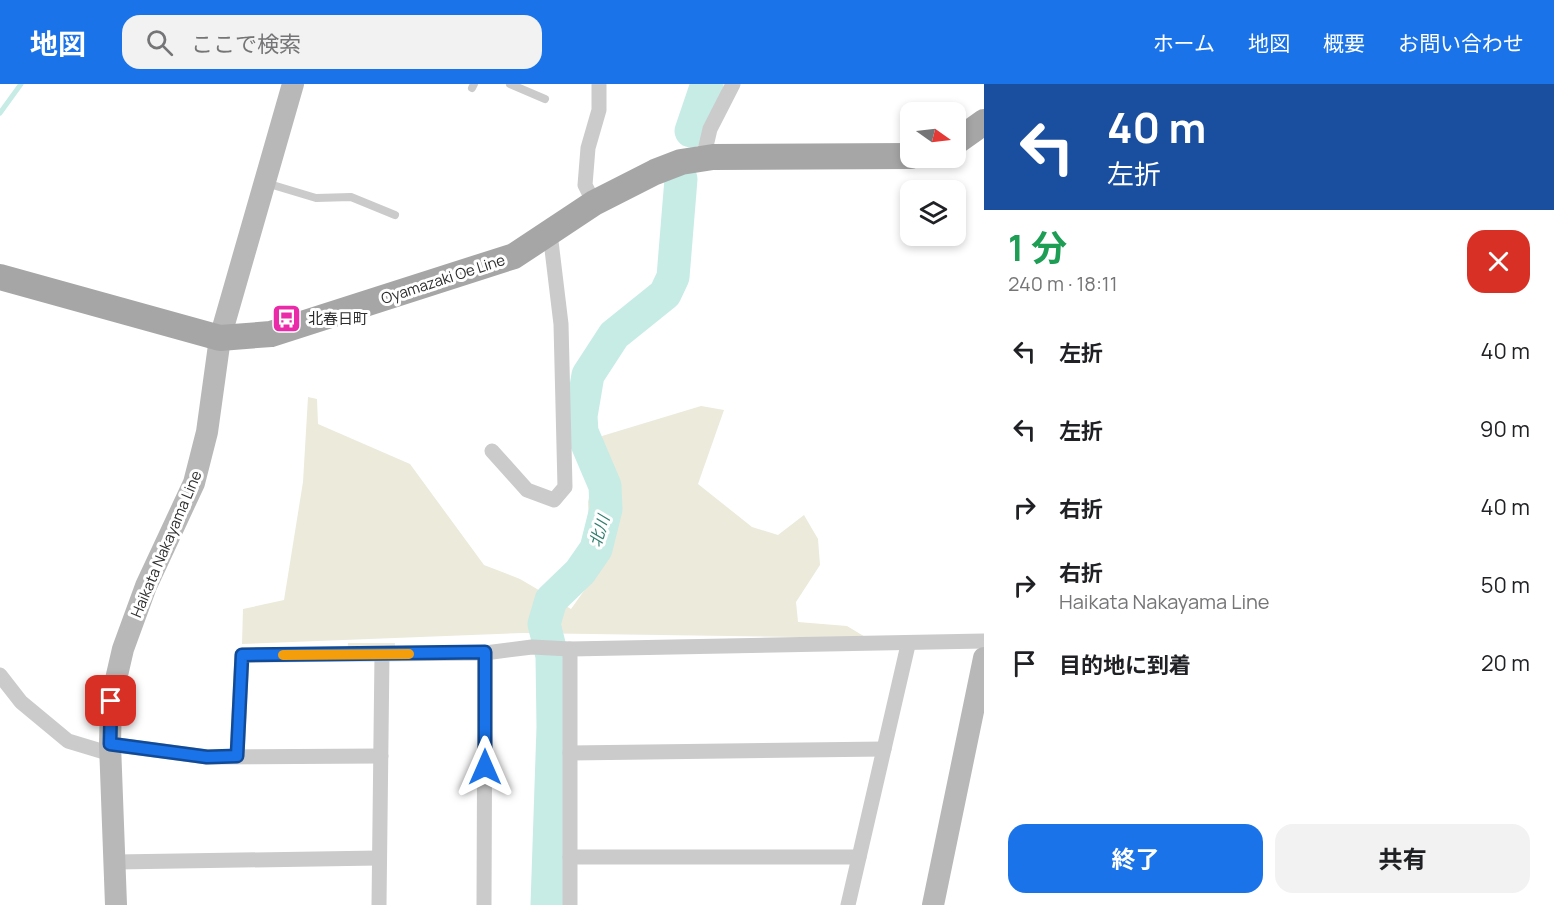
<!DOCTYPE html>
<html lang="ja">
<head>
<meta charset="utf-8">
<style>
  body { margin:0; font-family:Manrope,"Noto Sans JP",sans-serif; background:#f2f2f2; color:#202124; height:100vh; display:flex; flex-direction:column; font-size:22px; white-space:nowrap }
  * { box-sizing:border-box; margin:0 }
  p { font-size:20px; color:#757577 }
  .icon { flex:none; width:33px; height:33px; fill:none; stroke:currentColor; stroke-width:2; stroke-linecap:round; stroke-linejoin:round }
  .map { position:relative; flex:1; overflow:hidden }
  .side { display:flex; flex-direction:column; background:#fff; width:570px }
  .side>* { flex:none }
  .hud { background:#1a4fa0; color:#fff; overflow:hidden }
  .needle { width:39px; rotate:104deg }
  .buttons { position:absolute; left:900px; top:18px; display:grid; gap:12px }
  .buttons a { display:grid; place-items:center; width:66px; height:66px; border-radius:12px; background:#fff; box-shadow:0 3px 9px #0003; font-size:30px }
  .pin { position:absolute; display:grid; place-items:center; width:51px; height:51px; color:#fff; margin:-26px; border-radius:12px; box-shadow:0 3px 9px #0006 }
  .me { position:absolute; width:66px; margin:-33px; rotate:0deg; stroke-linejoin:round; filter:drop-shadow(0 0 4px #0008) }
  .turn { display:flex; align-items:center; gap:21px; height:126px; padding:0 24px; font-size:27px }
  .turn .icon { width:78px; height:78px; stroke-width:2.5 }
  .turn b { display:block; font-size:42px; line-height:51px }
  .round { display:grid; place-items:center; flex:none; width:63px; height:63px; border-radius:18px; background:#f2f2f2 }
  .summary { display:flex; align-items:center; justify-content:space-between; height:102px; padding:0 24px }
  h1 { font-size:36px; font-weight:700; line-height:45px; color:#1e9e55 }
  .action { display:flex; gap:12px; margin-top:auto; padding:12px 24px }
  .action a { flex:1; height:69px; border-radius:18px; background:#1a73e8; color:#fff; font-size:24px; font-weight:700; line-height:69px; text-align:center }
  .action a+a { background:#f2f2f2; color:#202124 }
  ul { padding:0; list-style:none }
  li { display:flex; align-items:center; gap:18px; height:78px; padding:0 24px }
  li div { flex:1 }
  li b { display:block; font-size:22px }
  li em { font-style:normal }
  header { display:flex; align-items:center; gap:36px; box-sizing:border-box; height:84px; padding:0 30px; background:#1a73e8; color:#fff }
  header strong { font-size:28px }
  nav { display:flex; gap:33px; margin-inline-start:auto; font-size:21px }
  .search { width:420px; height:54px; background:#f2f2f2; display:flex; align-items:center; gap:15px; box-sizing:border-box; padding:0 21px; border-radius:18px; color:#757577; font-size:22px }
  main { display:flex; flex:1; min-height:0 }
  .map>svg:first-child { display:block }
</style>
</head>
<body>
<header>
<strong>地図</strong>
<div class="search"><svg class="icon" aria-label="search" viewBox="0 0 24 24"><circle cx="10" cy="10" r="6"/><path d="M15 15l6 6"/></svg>ここで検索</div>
<nav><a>ホーム</a><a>地図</a><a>概要</a><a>お問い合わせ</a></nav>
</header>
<main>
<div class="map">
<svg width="984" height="821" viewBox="0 0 984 821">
  <rect width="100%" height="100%" fill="#fff"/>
  <g fill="#eceadb">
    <polygon points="308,313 317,315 318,340 410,380 484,481 520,495 571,525 591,497 588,418 602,352 701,322 724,326 698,400 752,443 778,451 804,431 818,455 820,481 796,518 798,538 847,542 867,554 523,549 242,560 243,525 284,516 303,398"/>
    <polygon points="348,559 395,559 394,573 347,574"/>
  </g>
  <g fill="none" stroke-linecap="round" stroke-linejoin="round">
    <polyline stroke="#c6ece5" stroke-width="5" points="0,29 21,0"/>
    <g stroke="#c6ece5" stroke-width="33">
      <polyline points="691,47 707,0"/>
      <polyline points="547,821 553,643 552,572 544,540 551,516 580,488 596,465 606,425 605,402 582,348 581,332 588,291 614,251 665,210 673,193 681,95"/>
    </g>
    <g stroke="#cbcbcb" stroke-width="8">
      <polyline points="510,0 545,15"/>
      <polyline points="472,4 474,0"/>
      <polyline points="266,99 316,114 351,113 395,131"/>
    </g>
    <g stroke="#cbcbcb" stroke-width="15">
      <polyline points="703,75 710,45 733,0"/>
      <polyline points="594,119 585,101 588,64 599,26 599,0"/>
      <polyline points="492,367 527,406 554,416 565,403 561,240 550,149"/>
      <polyline points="0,591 21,618 68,657 111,670"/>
      <polyline points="110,660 207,673 381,672"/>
      <polyline points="570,669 884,665"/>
      <polyline points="237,672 242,571 485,569 532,563 570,565 984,557"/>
      <polyline points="570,773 859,773"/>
      <polyline points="116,778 379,774"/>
      <polyline points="379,821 382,570"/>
      <polyline points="484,821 485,569"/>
      <polyline points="570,821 570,565"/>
      <polyline points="848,821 908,561"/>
    </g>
    <g stroke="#b8b8b8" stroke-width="22">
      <polyline points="116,821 110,660 111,617 123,565 146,502 194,399 207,348 220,254 293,0"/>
      <polyline points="933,821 984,574"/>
    </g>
    <g stroke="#a6a6a6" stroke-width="26">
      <polyline points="956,58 984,38"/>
      <polyline points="0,193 220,254 271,250 514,172 594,119 655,88 681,78 713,73 910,72"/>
    </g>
  </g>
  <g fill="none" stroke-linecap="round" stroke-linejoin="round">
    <defs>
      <polyline id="route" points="111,617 110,660 207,673 237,672 242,571 485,568 485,683"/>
    </defs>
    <use href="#route" stroke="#114b97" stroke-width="15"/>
    <use href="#route" stroke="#1a73e8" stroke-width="10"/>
    <polyline stroke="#f59e0b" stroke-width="10" points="283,571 409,570"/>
  </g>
  <defs>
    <symbol id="bus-square" viewBox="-11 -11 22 22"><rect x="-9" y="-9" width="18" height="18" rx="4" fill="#ea2aa9" stroke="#fff"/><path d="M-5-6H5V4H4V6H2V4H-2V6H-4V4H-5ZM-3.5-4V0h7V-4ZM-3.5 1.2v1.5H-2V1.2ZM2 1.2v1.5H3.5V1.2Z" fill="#fff"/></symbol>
  </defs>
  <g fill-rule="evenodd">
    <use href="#bus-square" x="270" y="218" width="33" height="33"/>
  </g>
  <g text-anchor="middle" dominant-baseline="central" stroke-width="6" stroke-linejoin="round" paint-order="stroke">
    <g font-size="15" fill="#2e2e2e" stroke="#fff">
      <text transform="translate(443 195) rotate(-18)">Oyamazaki Oe Line</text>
      <text transform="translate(166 460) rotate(-67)">Haikata Nakayama Line</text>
    </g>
    <g font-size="15" fill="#2e2e2e" stroke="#fff" text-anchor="start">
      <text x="308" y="234">北春日町</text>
    </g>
    <g font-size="16" font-style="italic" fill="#337f6f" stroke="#fff">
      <text transform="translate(599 447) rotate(-73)">北川</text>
    </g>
  </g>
</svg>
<div class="buttons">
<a><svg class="needle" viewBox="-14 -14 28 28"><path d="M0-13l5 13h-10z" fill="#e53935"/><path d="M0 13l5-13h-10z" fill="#757577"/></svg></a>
<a><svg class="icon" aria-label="layers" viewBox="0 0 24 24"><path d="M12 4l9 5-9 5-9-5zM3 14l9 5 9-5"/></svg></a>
</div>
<div class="pin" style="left:111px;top:617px;background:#d93025"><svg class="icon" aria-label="arrive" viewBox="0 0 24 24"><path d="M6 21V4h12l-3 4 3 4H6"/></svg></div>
<svg class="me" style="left:485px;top:683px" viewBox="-20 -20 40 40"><path d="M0-17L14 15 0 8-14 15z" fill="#1a73e8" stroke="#fff" stroke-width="4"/></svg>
</div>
<section class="side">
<div class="hud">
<div class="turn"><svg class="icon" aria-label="left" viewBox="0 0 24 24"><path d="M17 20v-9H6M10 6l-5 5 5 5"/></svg><div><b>40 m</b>左折</div></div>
</div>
<div class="summary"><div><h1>1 分</h1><p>240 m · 18:11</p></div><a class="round" style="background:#d93025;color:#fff"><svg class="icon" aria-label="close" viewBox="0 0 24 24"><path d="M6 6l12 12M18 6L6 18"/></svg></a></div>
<ul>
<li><svg class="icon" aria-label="left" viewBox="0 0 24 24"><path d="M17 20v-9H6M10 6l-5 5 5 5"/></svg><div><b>左折</b></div><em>40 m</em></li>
<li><svg class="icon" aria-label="left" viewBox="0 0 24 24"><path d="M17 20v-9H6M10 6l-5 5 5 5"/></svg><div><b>左折</b></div><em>90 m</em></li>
<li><svg class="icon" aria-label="right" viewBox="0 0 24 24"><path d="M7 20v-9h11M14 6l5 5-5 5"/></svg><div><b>右折</b></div><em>40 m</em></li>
<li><svg class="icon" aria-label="right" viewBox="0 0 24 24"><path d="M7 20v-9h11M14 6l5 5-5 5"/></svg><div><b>右折</b><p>Haikata Nakayama Line</p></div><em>50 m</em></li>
<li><svg class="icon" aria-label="arrive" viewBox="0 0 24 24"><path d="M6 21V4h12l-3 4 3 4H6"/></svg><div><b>目的地に到着</b></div><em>20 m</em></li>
</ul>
<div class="action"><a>終了</a><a>共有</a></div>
</section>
</main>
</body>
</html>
